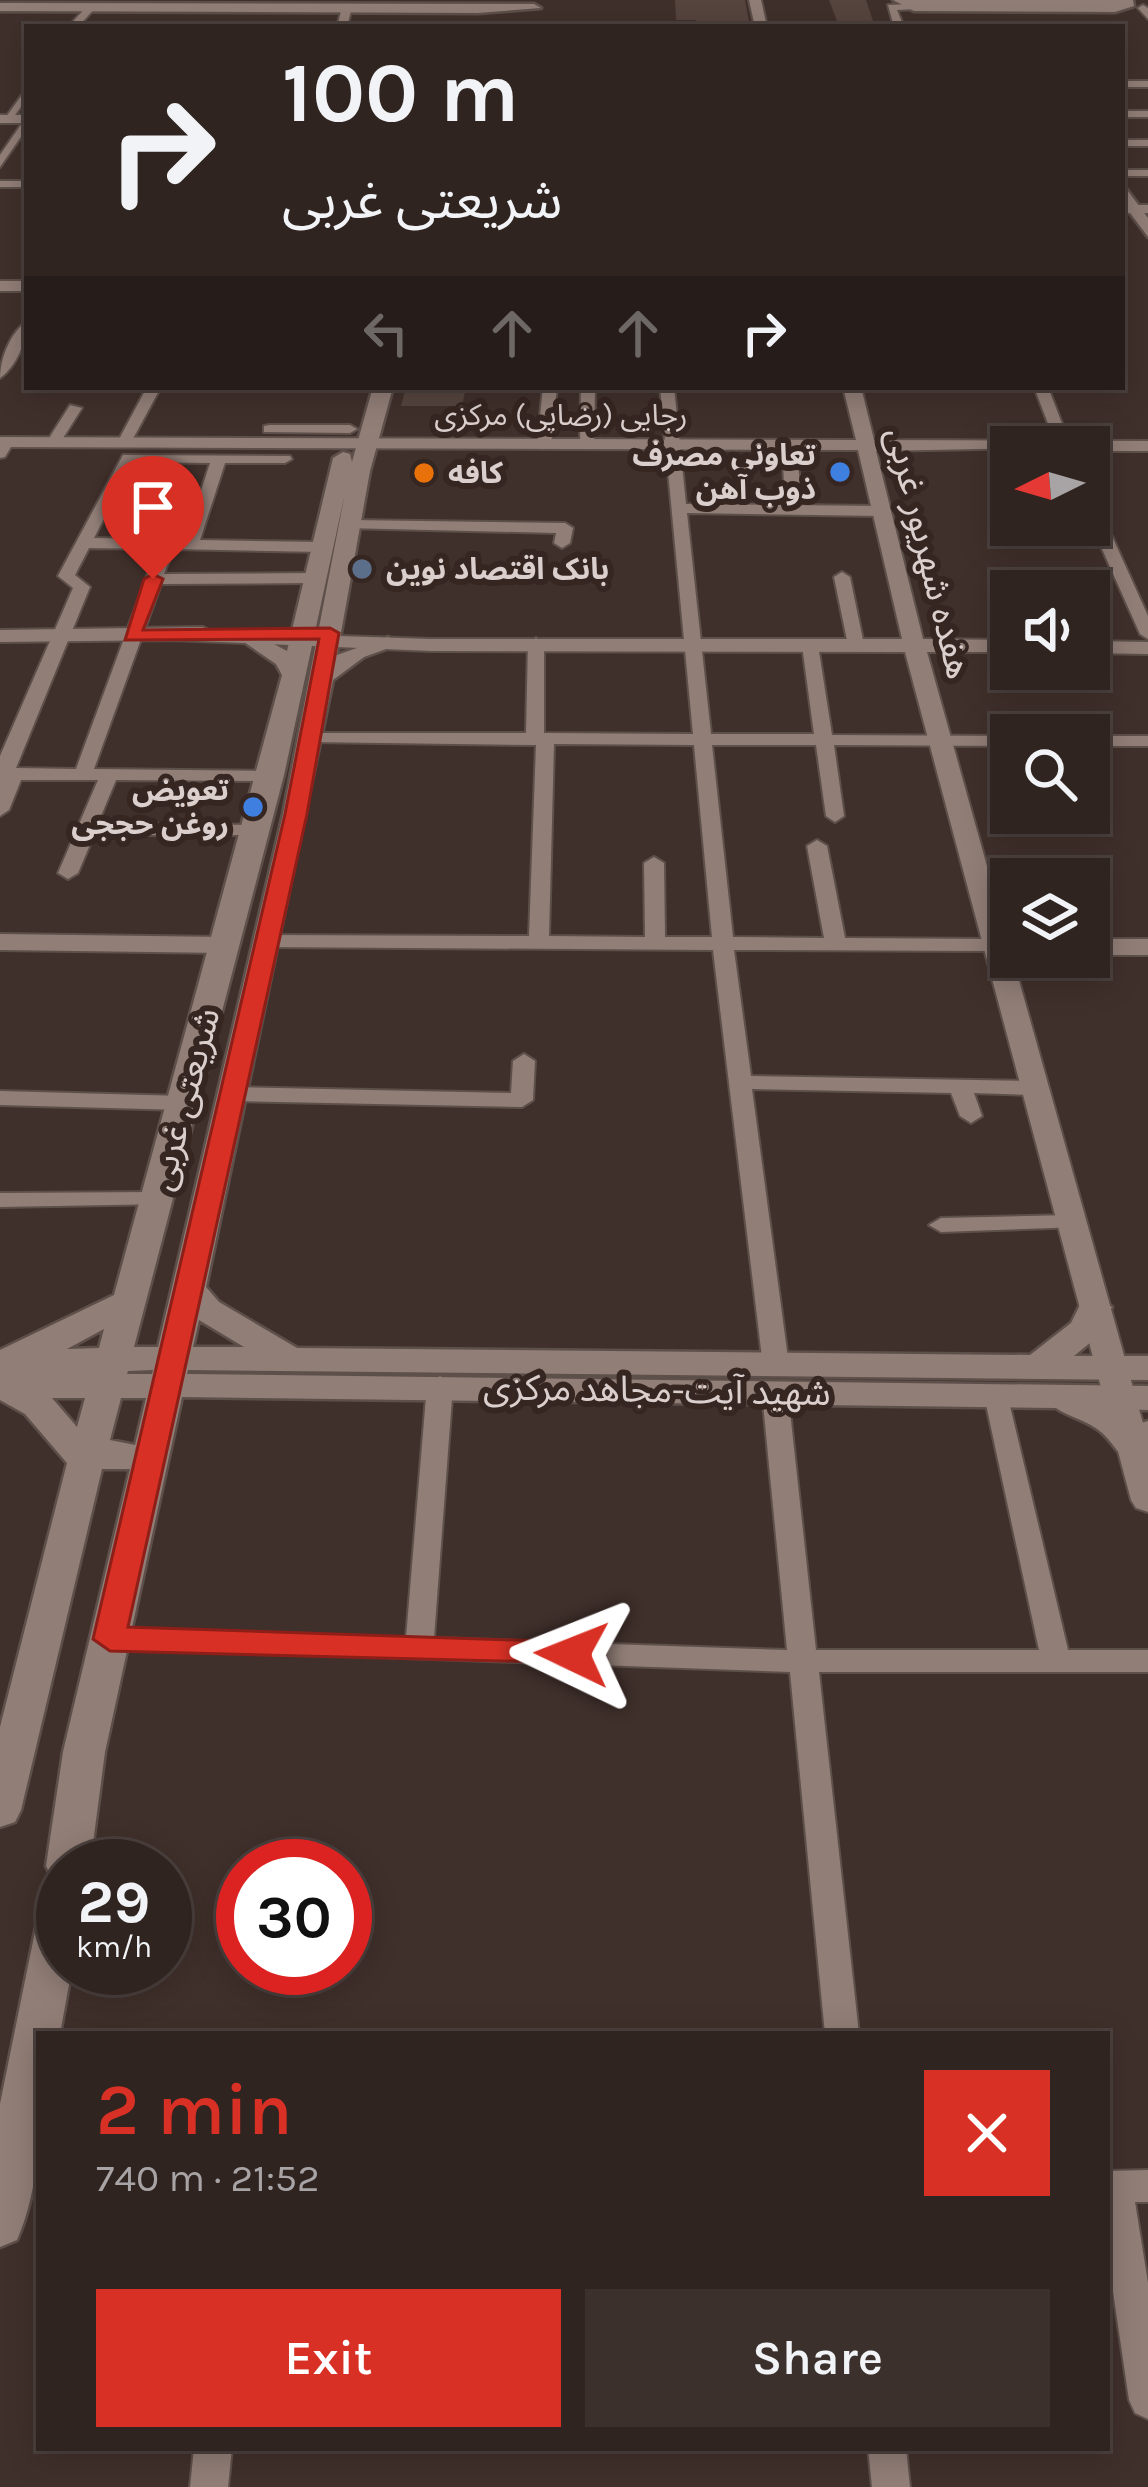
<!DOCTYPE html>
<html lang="en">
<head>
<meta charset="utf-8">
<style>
  body { margin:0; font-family:Karla,"Noto Sans Arabic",sans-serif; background:#3c302d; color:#f1f3f6; height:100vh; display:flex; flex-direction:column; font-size:45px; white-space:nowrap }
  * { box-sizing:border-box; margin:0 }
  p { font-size:39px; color:#a8a4a5 }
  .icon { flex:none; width:66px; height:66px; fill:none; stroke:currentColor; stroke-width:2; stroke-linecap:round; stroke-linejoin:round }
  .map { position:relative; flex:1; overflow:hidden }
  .panel { position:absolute; left:36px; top:2031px; width:1074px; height:420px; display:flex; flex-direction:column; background:#302420; border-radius:0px; box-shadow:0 6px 30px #0003,0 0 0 3px #4b413e }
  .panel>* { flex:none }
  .hud { position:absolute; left:24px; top:24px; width:1101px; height:366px; border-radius:0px; box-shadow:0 6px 30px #0003,0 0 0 3px #4b413e; background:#302420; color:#f1f3f6; overflow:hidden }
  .needle { width:78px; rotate:265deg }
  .tools { position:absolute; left:990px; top:426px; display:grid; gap:24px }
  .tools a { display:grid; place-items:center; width:120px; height:120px; border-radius:0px; background:#302420; box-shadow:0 6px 30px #0003,0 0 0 3px #4b413e; font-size:60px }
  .speed { position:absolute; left:36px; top:1839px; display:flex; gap:24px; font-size:60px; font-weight:700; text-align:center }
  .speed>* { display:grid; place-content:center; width:156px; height:156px; border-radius:50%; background:#302420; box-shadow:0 6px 30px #0003,0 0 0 3px #4b413e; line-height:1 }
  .speed small { font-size:30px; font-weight:400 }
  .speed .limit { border:18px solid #d22; background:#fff; color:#111 }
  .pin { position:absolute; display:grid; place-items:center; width:102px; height:102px; color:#fff; margin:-123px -51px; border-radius:50% 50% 50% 0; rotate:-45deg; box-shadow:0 0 12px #0007 }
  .pin .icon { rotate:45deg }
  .me { position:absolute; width:132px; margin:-66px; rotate:272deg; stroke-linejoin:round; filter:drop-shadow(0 0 9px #0008) }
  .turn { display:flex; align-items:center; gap:42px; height:252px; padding:0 60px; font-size:54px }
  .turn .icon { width:156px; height:156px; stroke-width:2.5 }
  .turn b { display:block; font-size:84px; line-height:102px }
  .lanes { display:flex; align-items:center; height:114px; padding:0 60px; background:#0003; justify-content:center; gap:60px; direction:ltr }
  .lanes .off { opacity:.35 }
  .round { display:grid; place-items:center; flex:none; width:126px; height:126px; border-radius:0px; background:#3c302d }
  .head { display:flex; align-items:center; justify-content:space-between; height:204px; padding:0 60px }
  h1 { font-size:72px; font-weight:600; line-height:90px; color:#d93025 }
  .button { display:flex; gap:24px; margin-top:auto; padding:24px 60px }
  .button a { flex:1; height:138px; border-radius:0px; background:#d93025; color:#fff; font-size:48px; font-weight:600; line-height:138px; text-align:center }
  .button a+a { background:#3c302d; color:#f1f3f6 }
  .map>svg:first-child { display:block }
</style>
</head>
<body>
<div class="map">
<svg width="1148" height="2487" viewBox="0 0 1148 2487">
  <rect width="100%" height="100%" fill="#40302b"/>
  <g fill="#56443e">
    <polygon points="675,0 745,0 750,27 697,27 696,20 676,20"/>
    <polygon points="829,0 866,0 873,21 837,21"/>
    <polygon points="406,387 466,387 462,406 401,406"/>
  </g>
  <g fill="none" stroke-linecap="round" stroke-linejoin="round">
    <defs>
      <g id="minor">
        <polygon points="347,4 352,7 347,27 337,27 342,7"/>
        <polygon points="914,4 917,9 897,10 904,27 894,27 888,5"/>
        <polygon points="88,5 96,7 78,27 68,27"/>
        <polygon points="1143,5 1148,8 1148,19 1138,8"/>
        <rect x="1122" y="81" width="26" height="6"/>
        <polygon points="27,88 27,98 11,121 3,121"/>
        <rect x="1122" y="111" width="26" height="6"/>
        <polygon points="27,116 27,128 0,167 0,155"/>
        <rect x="1122" y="140" width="26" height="6"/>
        <rect x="1122" y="170" width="26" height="6"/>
        <rect x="0" y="181" width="27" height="6"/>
        <rect x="1122" y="205" width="26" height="8"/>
        <path d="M27,321C27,341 16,367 0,378C0,358 11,332 27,321Z"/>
        <polygon points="147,387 161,387 129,446 119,446 117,443"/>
        <polygon points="543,387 557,387 551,445 544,449 537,445"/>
        <polygon points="581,387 595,387 594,445 587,449 580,445"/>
        <path d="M660,387H674L686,504L881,506L889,511L881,516L687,513L711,734H814L802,645L810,640L818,645L832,735L1011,736V746L834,745L844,816L835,822L826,816L816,745H712L733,937L824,938L807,846L817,840L827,846L845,938L992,939L1002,945L992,951L734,950L751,1076L1033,1081L1044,1088L1033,1095L974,1093L982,1116L971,1123L960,1116L951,1093L752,1089L789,1366L776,1374L763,1366L713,950L267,947L257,941L267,935L529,936L536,745L309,742L300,737L303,733H526L528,643L536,638L544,643V733L693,734ZM554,744L694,745L712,937H665L664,863L654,857L644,863L645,937L549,936Z"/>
        <polygon points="1034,387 1048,387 1071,447 1057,447"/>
        <polygon points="70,405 82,408 58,446 48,446 46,443"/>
        <polygon points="269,425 350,425 357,429 350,433 264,432 264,426"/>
        <polygon points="7,438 14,442 5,457 0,458 0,442"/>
        <polygon points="789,441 796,445 800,483 792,488 784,483 782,445"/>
        <path d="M123,455L290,456L292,459L285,463H225L200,540L321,542L329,547L321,552L173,549L164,574L315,573L323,578L315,583L161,584L94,769L278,771V779L271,781L116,780L98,823L256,825L263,827V835H94L78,873L68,879L58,873L98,780H21L9,810L0,816V756L73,588L58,576ZM133,462L210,463L185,540L94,538ZM89,548L157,549L76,769L16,768L90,587L75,575Z"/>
        <polygon points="1089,498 1097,503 1148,616 1148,639 1140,634 1089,520"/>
        <polygon points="350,520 565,523 573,528 570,543 562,548 554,543 556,533 345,528 345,522"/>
        <polygon points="842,572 850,577 864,645 856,650 848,645 834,577"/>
        <rect x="1089" y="736" width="59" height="10"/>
        <polygon points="524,1054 535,1061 533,1100 522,1107 232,1101 221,1094 232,1087 511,1093 513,1061"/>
        <polygon points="0,1091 183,1096 194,1103 183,1110 0,1105"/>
        <polygon points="157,1192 169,1199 165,1204 0,1207 0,1193"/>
        <polygon points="1071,1215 1083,1222 1079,1227 941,1232 929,1225 941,1218"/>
        <polygon points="440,1376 453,1385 434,1638 787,1650 762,1393 775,1384 788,1393 816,1650 1039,1650 984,1395 997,1386 1006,1389 1068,1650 1148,1650 1148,1672 819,1672 859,2034 825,2034 790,1672 100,1647 96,1639 100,1631 110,1628 406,1638 427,1385"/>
        <polygon points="1148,2170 1148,2202 1135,2202 1148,2283 1148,2419 1135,2413 1129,2400 1107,2251 1107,2171"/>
        <polygon points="194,2448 232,2448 228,2487 190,2487"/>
        <polygon points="868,2448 906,2448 910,2487 872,2487"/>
      </g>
      <g id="tertiary">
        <polygon points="749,0 761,0 767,27 755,27"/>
        <rect x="0" y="115" width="27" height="8"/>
        <rect x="0" y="281" width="27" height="10"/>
        <polygon points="843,387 861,387 874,440 1148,441 1148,451 1089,451 1089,447 876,451 923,639 1011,640 1011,652 927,652 1148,1441 1148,1512 1136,1508 1131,1500 905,652 431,651 174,640 0,642 0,630 203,627 213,632 431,639 902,639 858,450 0,447 0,437 856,440"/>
        <polygon points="1089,641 1148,642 1148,654 1089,653"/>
        <polygon points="0,934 225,937 238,945 225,953 0,950"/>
        <rect x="1089" y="939" width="59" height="16"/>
      </g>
      <g id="secondary">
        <polygon points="893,0 1133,0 1134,6 1115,12 914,11"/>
        <polygon points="0,3 534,4 541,8 478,13 0,11"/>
        <polygon points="1122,183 1148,218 1148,237 1122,202"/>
        <path d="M373,387H393L370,471L337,655L388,637L400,644L364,657L333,680L206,1287L219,1302L297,1348L1030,1355L1071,1323L1083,1299L1095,1296L1112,1307L1097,1337L1074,1356H1148V1380L188,1370L187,1374L1148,1386V1410L1117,1409L1135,1425L1148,1421V1457C1120,1468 1119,1447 1101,1432C1089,1421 1069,1417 1056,1408L182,1397L105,1752L90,1866H63V1882L53,1879L46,1866L63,1752L130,1469H102L21,1810L15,1822L0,1827V1727L67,1463L25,1414L0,1400V1374L93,1371L0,1374V1350L114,1295L282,675L276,664L241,640L253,633L287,651L333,458L343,452L350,454L352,462ZM345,493L283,814L158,1347H134L284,775ZM199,1320L244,1347H193ZM104,1329L99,1348L67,1349ZM153,1370L152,1374H127L128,1371ZM52,1398H85L77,1427ZM121,1398H146L135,1445L110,1440Z"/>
        <path d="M63,1884V1968H72L60,2034H39C39,2102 45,2177 17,2240L0,2247V2104L41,1902L48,1889Z"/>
      </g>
    </defs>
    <use href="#minor" stroke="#5d4f4a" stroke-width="4"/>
    <use href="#tertiary" stroke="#5d4f4a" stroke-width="4"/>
    <use href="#secondary" stroke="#5d4f4a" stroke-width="5"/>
    <use href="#minor" fill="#917e77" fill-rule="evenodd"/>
    <use href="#tertiary" fill="#917e77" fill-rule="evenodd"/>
    <use href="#secondary" fill="#917e77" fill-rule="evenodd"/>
  </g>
  <polygon fill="#d93025" stroke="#8d1f18" stroke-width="3" points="153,574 163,579 143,630 330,628 339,633 307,814 128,1627 572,1642 588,1654 583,1663 110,1651 93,1639 285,814 319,639 125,640 144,579"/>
  <g fill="#3f7fe0" stroke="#362621" stroke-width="4.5">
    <circle cx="840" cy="472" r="12"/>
    <circle cx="253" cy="807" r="12"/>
  </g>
  <circle fill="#e8710a" stroke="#362621" stroke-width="4.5" cx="424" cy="473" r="12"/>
  <circle fill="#5c6f8a" stroke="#362621" stroke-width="4.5" cx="362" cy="569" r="12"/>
  <g text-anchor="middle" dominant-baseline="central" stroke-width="12" stroke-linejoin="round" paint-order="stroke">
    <g font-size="30" fill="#dacfcc" stroke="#362621">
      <text x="561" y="415">رجایی (رضایی) مرکزی</text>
    </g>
    <g font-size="30" font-weight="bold" fill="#dacfcc" stroke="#362621" text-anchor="end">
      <text x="816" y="455">تعاونی مصرف<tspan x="816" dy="34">ذوب آهن</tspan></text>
      <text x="448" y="473" text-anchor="start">کافه</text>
      <text x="386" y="569" text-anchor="start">بانک اقتصاد نوین</text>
      <text x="229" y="790">تعویض<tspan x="229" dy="34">روغن حججی</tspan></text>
    </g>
    <g font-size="36" fill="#dacfcc" stroke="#362621">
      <text transform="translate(929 553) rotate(76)">هفده شهریور غربی</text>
      <text transform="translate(184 1099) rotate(-75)">شریعتی غربی</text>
      <text transform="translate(657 1390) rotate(1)">شهید آیت-مجاهد مرکزی</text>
    </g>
  </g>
</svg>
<div class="tools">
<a><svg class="needle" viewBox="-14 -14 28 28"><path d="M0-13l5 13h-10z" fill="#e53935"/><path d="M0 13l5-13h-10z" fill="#a8a4a5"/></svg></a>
<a><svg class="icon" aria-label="sound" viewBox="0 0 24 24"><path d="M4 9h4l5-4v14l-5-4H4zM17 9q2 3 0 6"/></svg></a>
<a><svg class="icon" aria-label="search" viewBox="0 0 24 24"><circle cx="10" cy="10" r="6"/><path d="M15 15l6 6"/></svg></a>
<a><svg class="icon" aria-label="layers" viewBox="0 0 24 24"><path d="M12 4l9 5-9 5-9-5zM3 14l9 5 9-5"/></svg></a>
</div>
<div class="speed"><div>29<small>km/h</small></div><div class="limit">30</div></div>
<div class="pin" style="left:153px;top:579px;background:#d93025"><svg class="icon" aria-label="arrive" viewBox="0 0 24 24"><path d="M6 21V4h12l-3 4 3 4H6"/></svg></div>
<svg class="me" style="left:572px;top:1654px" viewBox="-20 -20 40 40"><path d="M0-17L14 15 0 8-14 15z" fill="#d93025" stroke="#fff" stroke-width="4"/></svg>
<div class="hud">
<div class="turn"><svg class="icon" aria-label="right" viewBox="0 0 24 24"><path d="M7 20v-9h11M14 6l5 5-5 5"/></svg><div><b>100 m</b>شریعتی غربی</div></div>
<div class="lanes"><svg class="icon off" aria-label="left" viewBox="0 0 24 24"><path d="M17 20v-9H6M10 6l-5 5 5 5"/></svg><svg class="icon off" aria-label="ahead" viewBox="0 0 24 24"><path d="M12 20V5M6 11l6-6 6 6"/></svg><svg class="icon off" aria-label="ahead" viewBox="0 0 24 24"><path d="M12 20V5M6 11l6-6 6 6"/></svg><svg class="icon" aria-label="right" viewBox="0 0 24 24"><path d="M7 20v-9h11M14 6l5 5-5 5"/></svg></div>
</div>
<section class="panel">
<div class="head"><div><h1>2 min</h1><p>740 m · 21:52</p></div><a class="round" style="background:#d93025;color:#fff"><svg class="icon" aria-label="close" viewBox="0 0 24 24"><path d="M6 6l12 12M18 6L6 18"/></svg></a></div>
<div class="button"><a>Exit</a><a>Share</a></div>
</section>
</div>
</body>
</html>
